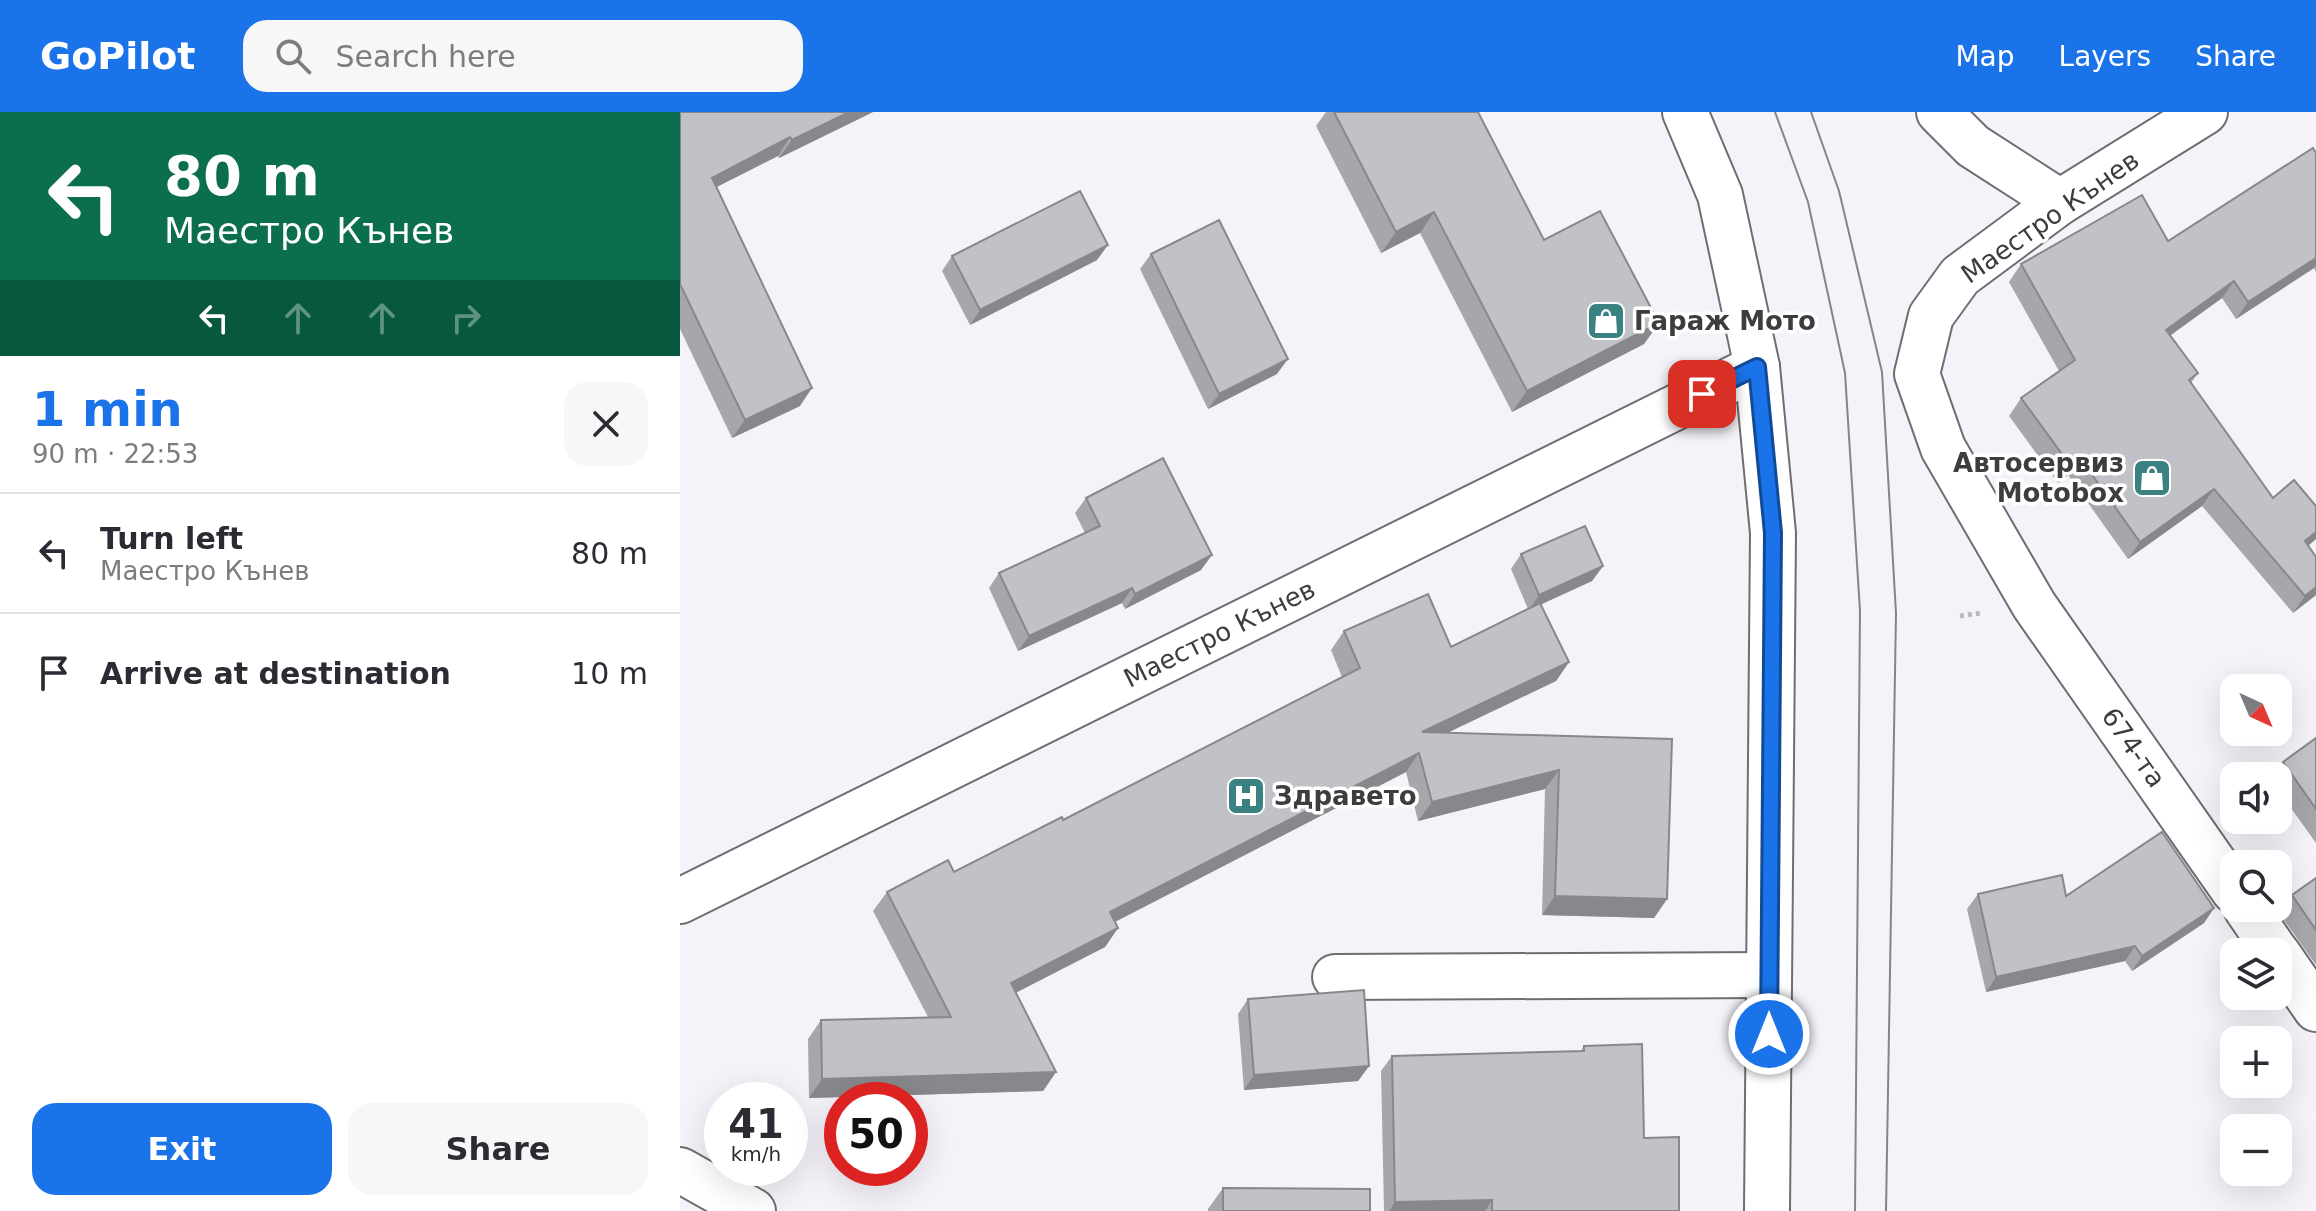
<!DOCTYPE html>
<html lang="en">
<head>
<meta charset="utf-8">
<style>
  body { margin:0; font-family:"DejaVu Sans",sans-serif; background:#f7f7f7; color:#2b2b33; height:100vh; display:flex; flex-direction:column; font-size:30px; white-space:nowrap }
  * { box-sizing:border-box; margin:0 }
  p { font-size:26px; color:#7c7c81 }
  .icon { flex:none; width:44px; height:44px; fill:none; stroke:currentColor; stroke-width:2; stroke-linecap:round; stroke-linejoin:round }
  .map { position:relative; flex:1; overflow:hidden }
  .details { display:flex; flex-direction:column; background:#fff; width:680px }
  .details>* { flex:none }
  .guide { background:#0b6e4f; color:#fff; overflow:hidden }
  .needle { width:52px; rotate:136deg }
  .buttons { position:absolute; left:1540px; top:562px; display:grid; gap:16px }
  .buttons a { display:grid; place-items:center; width:72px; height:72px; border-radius:16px; background:#fff; box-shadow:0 8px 32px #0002; font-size:40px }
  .speed { position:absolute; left:24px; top:970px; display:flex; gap:16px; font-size:40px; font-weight:700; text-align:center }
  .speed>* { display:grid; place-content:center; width:104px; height:104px; border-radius:50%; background:#fff; box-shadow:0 8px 32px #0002; line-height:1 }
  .speed small { font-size:20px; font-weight:400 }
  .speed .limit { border:12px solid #d22; background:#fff; color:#111 }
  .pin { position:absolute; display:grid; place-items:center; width:68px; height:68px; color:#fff; margin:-34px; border-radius:16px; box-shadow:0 4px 12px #0006 }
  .me { position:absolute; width:88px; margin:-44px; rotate:0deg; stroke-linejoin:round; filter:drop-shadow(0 0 6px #0008) }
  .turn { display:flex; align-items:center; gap:28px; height:168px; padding:0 32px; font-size:36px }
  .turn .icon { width:104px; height:104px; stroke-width:2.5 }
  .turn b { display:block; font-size:56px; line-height:68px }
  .lanes { display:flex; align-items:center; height:76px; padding:0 32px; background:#0003; justify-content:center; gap:40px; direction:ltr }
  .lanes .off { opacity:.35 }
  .round { display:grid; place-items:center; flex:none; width:84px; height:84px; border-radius:24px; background:#f7f7f7 }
  .summary { display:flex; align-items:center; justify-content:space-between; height:136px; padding:0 32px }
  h1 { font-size:48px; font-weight:800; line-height:60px; color:#1a73e8 }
  .primary-button { display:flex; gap:16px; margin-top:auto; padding:16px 32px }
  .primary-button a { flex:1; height:92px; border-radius:24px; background:#1a73e8; color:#fff; font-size:32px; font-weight:800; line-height:92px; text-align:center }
  .primary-button a+a { background:#f7f7f7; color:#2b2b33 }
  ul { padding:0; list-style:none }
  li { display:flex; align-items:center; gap:24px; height:120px; padding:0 32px; border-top:2px solid #e1e1e2 }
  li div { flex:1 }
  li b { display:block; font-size:30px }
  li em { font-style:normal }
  header { display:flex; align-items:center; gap:48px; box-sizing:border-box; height:112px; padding:0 40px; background:#1a73e8; color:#fff }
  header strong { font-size:38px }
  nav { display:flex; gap:44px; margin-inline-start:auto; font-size:28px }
  .search { width:560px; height:72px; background:#f7f7f7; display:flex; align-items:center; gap:20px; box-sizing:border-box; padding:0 28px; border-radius:24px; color:#7c7c81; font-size:30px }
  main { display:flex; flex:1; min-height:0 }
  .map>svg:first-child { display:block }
</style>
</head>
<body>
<header>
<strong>GoPilot</strong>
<div class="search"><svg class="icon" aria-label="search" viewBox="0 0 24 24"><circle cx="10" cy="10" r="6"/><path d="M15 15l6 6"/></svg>Search here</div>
<nav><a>Map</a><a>Layers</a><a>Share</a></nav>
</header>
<main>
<section class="details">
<div class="guide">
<div class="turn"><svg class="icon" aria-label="left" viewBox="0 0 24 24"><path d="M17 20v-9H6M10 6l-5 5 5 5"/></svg><div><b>80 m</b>Маестро Кънев</div></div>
<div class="lanes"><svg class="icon" aria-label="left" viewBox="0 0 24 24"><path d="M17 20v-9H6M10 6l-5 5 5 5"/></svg><svg class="icon off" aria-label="ahead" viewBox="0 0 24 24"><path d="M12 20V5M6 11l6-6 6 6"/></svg><svg class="icon off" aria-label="ahead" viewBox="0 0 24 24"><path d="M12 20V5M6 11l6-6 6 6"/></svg><svg class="icon off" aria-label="right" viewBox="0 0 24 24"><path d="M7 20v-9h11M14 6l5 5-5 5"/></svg></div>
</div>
<div class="summary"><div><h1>1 min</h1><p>90 m · 22:53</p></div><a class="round"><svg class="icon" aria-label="close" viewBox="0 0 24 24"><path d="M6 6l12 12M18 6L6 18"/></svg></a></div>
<ul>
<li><svg class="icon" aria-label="left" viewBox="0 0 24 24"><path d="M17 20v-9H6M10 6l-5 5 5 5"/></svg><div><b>Turn left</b><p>Маестро Кънев</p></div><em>80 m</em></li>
<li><svg class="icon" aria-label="arrive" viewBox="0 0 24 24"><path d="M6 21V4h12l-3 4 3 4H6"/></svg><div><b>Arrive at destination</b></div><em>10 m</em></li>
</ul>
<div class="primary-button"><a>Exit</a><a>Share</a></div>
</section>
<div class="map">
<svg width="1636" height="1099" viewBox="0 0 1636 1099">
  <rect width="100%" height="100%" fill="#f5f3f9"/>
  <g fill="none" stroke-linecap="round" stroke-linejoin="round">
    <defs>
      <g id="minor">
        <polyline points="1259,0 1293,34 1380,90"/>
        <path id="s1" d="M1525,0L1380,90L1280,164L1251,204L1237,262L1263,336L1354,493L1554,779"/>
        <path id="s2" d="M0,789L1077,255"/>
        <polyline points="1566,796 1596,840"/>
        <polyline points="1598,842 1636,897"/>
        <polyline points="655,865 1089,863"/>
        <polyline points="0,1058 73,1099"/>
      </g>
      <polyline id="major" points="1005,0 1040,83 1077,255 1093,421 1087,1099"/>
    </defs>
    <use href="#minor" stroke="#6f6d72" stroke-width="48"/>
    <use href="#major" stroke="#6f6d72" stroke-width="48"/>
    <polyline stroke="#bab9bd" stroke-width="5" stroke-dasharray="4 4" stroke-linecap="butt" points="1280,504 1301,501"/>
    <use href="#minor" stroke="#fff" stroke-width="44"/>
    <use href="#major" stroke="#fff" stroke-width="44"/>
    <g stroke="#868488" stroke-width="2">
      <polyline points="1095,0 1128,90 1165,261 1180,499 1175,1099"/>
      <polyline points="1131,0 1159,79 1202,260 1216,501 1206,1099"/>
    </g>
  </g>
  <g fill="#a6a7ab">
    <polygon points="0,0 193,0 99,46 98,44 36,75 120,294 52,326 0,217"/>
    <polygon points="646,0 798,0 864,128 979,211 964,232 832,300 740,121 701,141 636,14"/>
    <polygon points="1636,41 1636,160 1634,156 1556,207 1542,186 1491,223 1518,261 1511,271 1593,386 1636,394 1636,427 1628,434 1636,445 1636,483 1613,501 1522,394 1448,447 1388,363 1378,371 1329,304 1341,286 1379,259 1329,170 1341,152 1488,129"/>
    <polygon points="471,142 597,262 528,297 460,157"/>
    <polygon points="272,144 417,148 290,213 262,159"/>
    <polygon points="406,386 521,458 445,497 442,491 338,539 309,476 319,461 405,421 395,401"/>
    <polygon points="841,442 923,454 912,469 861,492 889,550 876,569 767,621 992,627 987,787 974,806 862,803 865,677 738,709 726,660 435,810 438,816 425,835 336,880 376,960 363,979 129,986 128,927 141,908 248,905 193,799 207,780 274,760 383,708 662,565 651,538 664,519 771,535 848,497 831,457"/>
    <polygon points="1636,626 1636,731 1598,678 1598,664 1593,664 1603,650"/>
    <polygon points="1636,766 1636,853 1599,801 1612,783"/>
    <polygon points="1298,782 1386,784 1534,796 1524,811 1452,859 1445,849 1306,880 1287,797"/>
    <polygon points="568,887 689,954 678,969 564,978 558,902"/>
    <polygon points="904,934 964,1026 999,1099 704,1099 701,959 712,944 900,940"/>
    <polygon points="543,1076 690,1099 528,1099 528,1097"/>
  </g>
  <g fill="#87888b">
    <polygon points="169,0 193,0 99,46 112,28"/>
    <polygon points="110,25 98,44 19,84 32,66"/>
    <polygon points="754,100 740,121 701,141 716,120"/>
    <polygon points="428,133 417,148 290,213 300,198"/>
    <polygon points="1636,146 1636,153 1634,156 1556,207 1568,190"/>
    <polygon points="1554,169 1542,186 1474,235 1486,218"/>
    <polygon points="979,211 964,232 832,300 847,279"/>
    <polygon points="608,247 597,262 528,297 539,282"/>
    <polygon points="132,276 120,294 52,326 65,308"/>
    <polygon points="1400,346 1388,363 1378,371 1390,353"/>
    <polygon points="1534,377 1522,394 1448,447 1460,430"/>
    <polygon points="1636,420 1636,427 1612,447 1625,429"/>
    <polygon points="532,443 521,458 445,497 455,482"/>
    <polygon points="923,454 912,469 849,498 859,483"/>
    <polygon points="1636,475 1636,483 1613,501 1625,484"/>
    <polygon points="452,476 442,491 338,539 349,524"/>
    <polygon points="889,550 876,569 729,639 742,620"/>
    <polygon points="739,641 726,660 417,819 430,800"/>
    <polygon points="879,658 865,677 738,709 752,690"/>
    <polygon points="875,784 987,787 974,806 862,803"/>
    <polygon points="1534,796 1524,811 1452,859 1462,844"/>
    <polygon points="438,816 425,835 318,890 331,871"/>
    <polygon points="1455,834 1445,849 1306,880 1316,865"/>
    <polygon points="689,954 678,969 564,978 574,963"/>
    <polygon points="376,960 363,979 129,986 142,967"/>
    <polygon points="812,1088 805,1099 709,1099 715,1090"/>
  </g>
  <g fill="#c1c2c7" stroke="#87888b" stroke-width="2">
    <polygon points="0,0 169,0 112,28 110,25 32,66 132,276 65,308 0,172"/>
    <polygon points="654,0 798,0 864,128 920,99 979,211 847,279 754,100 716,120"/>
    <polygon points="1633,36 1636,41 1636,146 1568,190 1554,169 1486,218 1518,261 1509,268 1593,386 1614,368 1636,394 1636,420 1625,429 1636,445 1636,475 1625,484 1534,377 1460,430 1400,346 1390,353 1341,286 1395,248 1341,152 1462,83 1488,129"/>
    <polygon points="400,79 428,133 300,198 272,144"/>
    <polygon points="539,108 608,247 539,282 471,142"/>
    <polygon points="483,346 532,443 455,482 452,476 349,524 319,461 420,414 406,386"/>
    <polygon points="905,414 923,454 859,483 841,442"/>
    <polygon points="748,482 771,535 860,491 889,550 742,620 992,627 987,787 875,784 879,658 752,690 739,641 430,800 438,816 331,871 376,960 142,967 141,908 271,905 207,780 268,748 274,760 382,705 383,708 680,556 664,519"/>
    <polygon points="1636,626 1636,697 1603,650"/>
    <polygon points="1482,720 1534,796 1462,844 1455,834 1316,865 1298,782 1382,763 1386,784"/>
    <polygon points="1636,766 1636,818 1612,783"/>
    <polygon points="684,878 689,954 574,963 568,887"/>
    <polygon points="962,932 964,1026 999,1025 999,1099 812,1099 812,1088 715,1090 712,944 904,939 904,934"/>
    <polygon points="543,1076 690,1077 690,1099 543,1099"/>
  </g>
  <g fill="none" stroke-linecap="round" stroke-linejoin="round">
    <defs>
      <polyline id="route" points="1022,282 1077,255 1093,421 1089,922"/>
    </defs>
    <use href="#route" stroke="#114b97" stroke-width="20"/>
    <use href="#route" stroke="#1a73e8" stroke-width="14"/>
  </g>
  <defs>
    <symbol id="shop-square" viewBox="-11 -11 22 22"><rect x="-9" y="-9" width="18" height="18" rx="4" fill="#3a8281" stroke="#fff"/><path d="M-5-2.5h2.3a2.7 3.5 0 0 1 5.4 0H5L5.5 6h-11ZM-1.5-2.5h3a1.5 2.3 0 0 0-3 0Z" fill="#fff"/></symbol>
    <symbol id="hospital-square" viewBox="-11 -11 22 22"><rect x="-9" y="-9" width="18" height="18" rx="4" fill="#3a8281" stroke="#fff"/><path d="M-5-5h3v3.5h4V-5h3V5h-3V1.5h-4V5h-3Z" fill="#fff"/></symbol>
  </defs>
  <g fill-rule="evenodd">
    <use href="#shop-square" x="904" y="187" width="44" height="44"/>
    <use href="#shop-square" x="1450" y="344" width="44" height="44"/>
    <use href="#hospital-square" x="544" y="662" width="44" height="44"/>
  </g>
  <g text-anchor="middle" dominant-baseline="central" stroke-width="7" stroke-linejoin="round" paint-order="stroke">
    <g font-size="26" fill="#3d3c3e" stroke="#fff">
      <text transform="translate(1370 105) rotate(-35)">Маестро Кънев</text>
      <text stroke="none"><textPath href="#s2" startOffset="602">Маестро Кънев</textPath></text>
      <text stroke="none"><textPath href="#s1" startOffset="838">674-та</textPath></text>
    </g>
    <g font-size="26" font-weight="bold" fill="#3d3c3e" stroke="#fff" text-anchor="start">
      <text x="954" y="209">Гараж Мото</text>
      <text x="1444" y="351" text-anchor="end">Автосервиз<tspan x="1444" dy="30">Motobox</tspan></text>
      <text x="594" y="684">Здравето</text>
    </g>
  </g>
</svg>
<div class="buttons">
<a><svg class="needle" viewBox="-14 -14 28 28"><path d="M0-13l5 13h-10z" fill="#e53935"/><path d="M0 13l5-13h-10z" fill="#7c7c81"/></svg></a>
<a><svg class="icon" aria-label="sound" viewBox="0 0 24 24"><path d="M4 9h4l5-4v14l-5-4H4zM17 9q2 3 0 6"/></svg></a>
<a><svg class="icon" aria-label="search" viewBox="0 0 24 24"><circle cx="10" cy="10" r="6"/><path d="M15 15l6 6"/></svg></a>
<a><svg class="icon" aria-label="layers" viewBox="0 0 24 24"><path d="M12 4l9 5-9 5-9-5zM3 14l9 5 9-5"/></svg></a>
<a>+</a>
<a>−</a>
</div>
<div class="speed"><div>41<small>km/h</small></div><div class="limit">50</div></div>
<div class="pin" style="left:1022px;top:282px;background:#d93025"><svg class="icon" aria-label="arrive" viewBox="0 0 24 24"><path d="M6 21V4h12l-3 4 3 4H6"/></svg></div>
<svg class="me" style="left:1089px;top:922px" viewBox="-20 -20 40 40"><circle r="17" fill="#1a73e8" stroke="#fff" stroke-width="3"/><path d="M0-11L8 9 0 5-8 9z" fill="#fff"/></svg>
</div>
</main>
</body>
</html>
